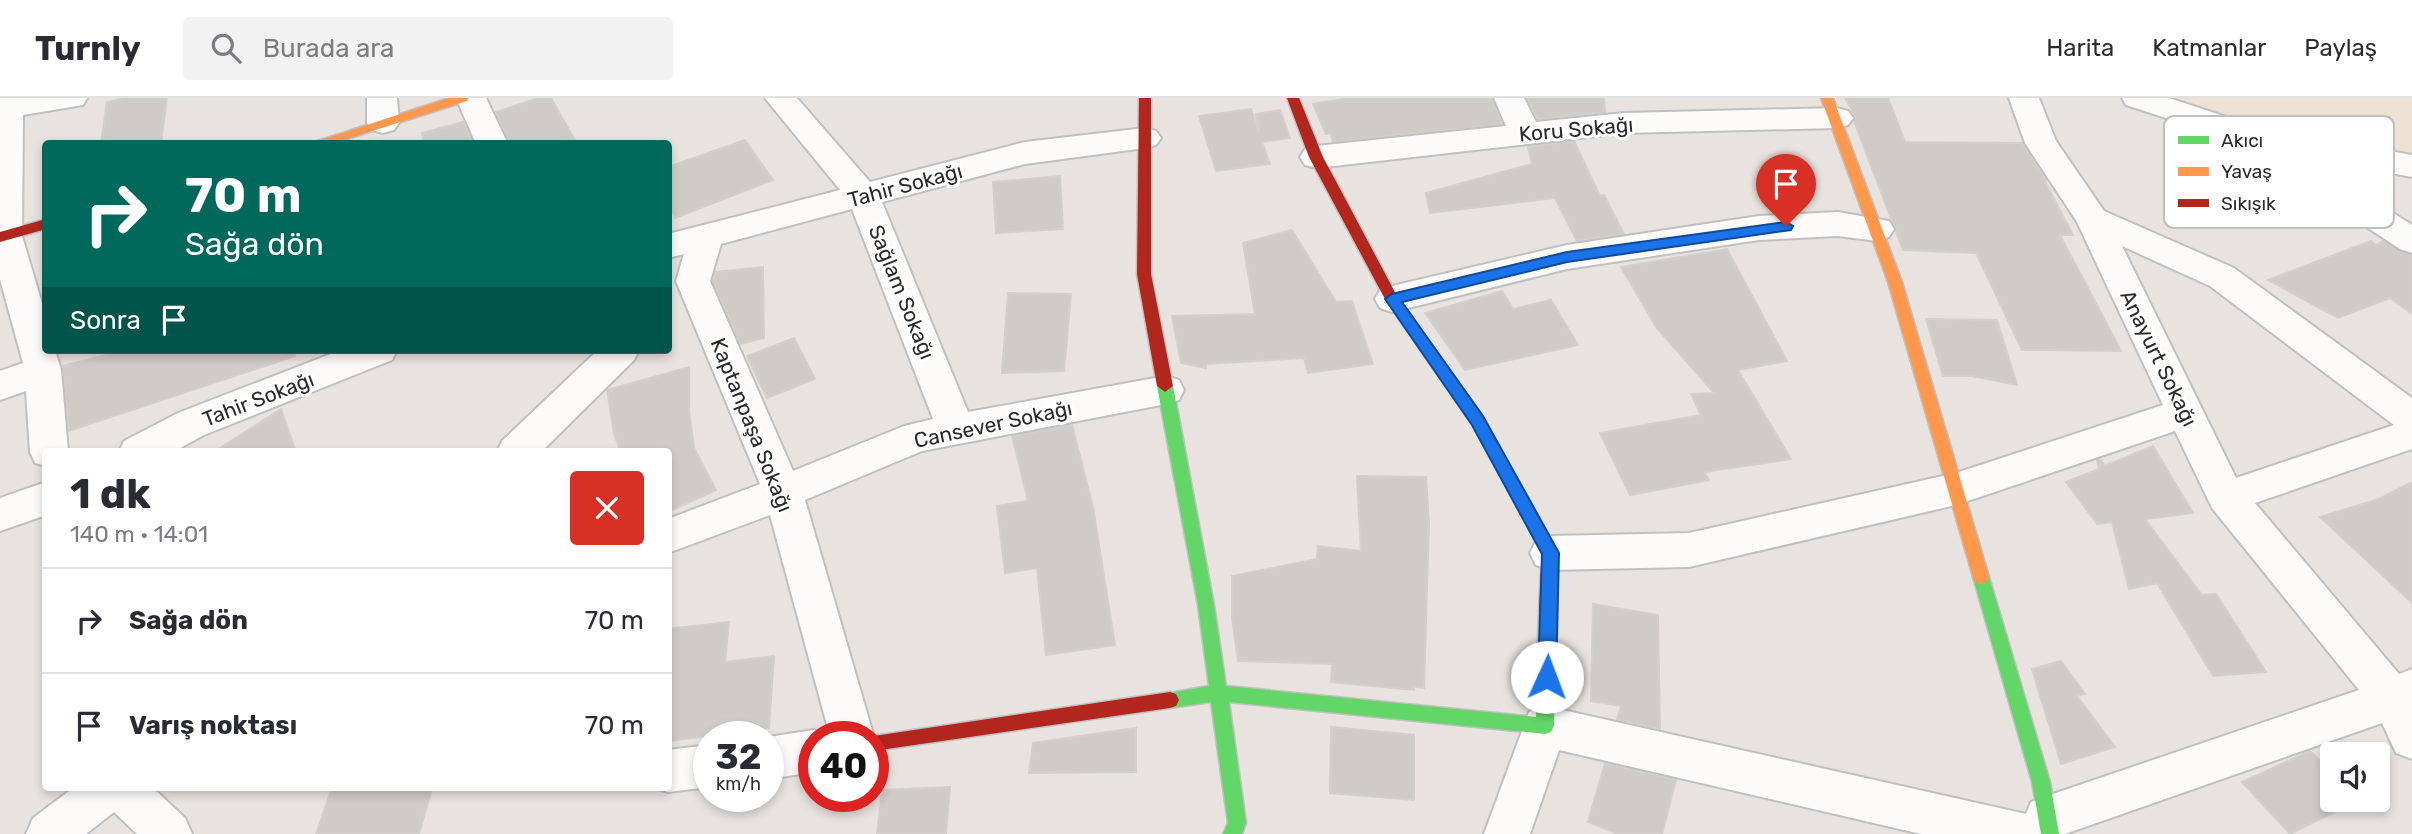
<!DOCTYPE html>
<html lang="tr">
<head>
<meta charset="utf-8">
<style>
  body { margin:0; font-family:Rubik,sans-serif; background:#f2f2f3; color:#2b2b33; height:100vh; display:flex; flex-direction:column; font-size:26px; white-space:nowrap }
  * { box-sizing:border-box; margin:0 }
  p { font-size:23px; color:#7c7c81 }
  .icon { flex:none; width:38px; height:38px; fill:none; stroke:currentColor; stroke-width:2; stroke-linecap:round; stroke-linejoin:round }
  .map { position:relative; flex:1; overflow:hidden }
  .sheet { position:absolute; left:42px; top:350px; width:630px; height:343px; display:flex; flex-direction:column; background:#fff; border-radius:7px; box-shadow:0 4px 10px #0003 }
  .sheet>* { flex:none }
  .banner { position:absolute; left:42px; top:42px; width:630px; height:214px; border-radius:7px; box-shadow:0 4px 10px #0003; background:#00695c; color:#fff; overflow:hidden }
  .controls { position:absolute; left:2320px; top:644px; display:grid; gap:14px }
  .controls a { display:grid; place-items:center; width:70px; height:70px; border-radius:7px; background:#fff; box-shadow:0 4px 10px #0003; font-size:35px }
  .speed { position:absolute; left:693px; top:623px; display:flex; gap:14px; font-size:35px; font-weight:700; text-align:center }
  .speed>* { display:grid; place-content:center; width:91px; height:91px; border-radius:50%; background:#fff; box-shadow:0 4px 10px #0003; line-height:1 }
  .speed small { font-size:18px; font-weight:400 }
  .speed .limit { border:10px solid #d22; background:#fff; color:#111 }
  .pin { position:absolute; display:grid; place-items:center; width:60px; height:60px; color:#fff; margin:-72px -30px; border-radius:50% 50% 50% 0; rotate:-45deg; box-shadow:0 0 7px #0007 }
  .pin .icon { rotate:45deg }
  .me { position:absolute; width:77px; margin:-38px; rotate:2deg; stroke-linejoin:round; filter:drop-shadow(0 0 5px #0008) }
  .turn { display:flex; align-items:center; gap:24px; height:147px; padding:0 28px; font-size:32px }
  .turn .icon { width:91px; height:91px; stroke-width:2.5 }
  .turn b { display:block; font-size:49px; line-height:60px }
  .then { display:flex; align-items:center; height:66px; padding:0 28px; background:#0003; gap:14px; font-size:26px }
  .round { display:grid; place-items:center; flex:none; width:74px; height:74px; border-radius:7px; background:#f2f2f3 }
  .summary { display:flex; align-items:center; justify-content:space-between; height:119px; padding:0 28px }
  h1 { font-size:42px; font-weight:700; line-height:52px }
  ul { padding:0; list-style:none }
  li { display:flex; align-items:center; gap:21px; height:105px; padding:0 28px; border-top:2px solid #e1e1e2 }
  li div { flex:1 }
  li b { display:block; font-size:26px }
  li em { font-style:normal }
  header { display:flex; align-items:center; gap:42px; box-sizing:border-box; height:98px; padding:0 35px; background:#fff; border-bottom:2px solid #e1e1e2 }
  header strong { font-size:33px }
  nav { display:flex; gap:38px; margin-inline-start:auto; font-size:24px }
  .search { width:490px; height:63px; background:#f2f2f3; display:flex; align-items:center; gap:18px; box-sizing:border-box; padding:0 24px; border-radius:7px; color:#7c7c81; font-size:26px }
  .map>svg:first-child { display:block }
</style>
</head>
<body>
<header>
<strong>Turnly</strong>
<div class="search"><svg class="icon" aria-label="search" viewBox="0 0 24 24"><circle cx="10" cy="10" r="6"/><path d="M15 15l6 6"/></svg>Burada ara</div>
<nav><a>Harita</a><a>Katmanlar</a><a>Paylaş</a></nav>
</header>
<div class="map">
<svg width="2412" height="736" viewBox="0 0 2412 736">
  <rect width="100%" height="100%" fill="#e8e3df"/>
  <polygon fill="#ece1d3" points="2164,0 2412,0 2412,57 2254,30"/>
  <g fill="#cfccc8" stroke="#d3cfcb" stroke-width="2">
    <polygon points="126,0 167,0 161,46 101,46 107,4"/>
    <polygon points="538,0 551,0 577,46 510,46 496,14"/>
    <polygon points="1349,0 1492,0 1502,26 1333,44 1330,36 1326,36 1313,6"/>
    <polygon points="1527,0 1604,0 1605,14 1538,21"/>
    <polygon points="1845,0 1888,0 1905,44 2022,45 2046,82 2044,82 2073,137 2060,137 2121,253 2022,252 1976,155 1903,152 1854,23 1855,18"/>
    <polygon points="1251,11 1259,33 1256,16 1280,12 1290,40 1262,44 1270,66 1216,73 1199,18"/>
    <polygon points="463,24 473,46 424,46 422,35"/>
    <polygon points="745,42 773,82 675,120 668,101 668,69"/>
    <polygon points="1574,43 1600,98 1604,97 1624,136 1577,143 1555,100 1430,115 1426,95 1532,66 1528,49"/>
    <polygon points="1060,78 1063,131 996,135 993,84"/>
    <polygon points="1292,132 1336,204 1352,203 1373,266 1308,275 1304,260 1206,266 1206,270 1181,265 1172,218 1255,216 1243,145"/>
    <polygon points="2371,143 2376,147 2383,143 2412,157 2412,216 2390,200 2338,220 2268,182"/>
    <polygon points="1727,151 1787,263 1738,272 1791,361 1704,374 1709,382 1630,397 1600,335 1701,317 1691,296 1714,295 1656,229 1621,169"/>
    <polygon points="763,169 764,240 740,246 713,183 716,174"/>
    <polygon points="1502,193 1513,211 1551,202 1578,247 1465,272 1425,215"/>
    <polygon points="1008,195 1071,196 1064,273 1002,275"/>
    <polygon points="1926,221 1997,222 2017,287 1972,278 1943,278"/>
    <polygon points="794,240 815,281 767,300 747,258"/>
    <polygon points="126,252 294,252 295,258 69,333 62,268"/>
    <polygon points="689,269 689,313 694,350 716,392 668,414 668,354 621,354 614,336 607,292"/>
    <polygon points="281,311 296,354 214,354"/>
    <polygon points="1072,327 1093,409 1115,547 1046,557 1037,470 1005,475 997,408 1028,403 1012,338"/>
    <polygon points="2153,348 2193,415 2145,421 2202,497 2216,496 2266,574 2213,578 2157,485 2129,491 2112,424 2097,426 2066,384 2099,371 2097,362 2100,361 2105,368"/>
    <polygon points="1357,378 1426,379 1429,425 1424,590 1414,589 1414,592 1331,584 1332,566 1238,563 1232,520 1232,478 1317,461 1318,448 1361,453"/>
    <polygon points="2412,384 2412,505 2320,419 2379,401"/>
    <polygon points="1593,506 1658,517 1660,631 1617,621 1621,608 1591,603"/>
    <polygon points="729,524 725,564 774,558 769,630 668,643 668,531"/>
    <polygon points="2061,563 2085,596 2077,598 2115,649 2061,666 2032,571"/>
    <polygon points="1331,629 1414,637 1414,702 1330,695"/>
    <polygon points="1136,630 1136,674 1029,675 1033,645"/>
    <polygon points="2310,653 2333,676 2333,715 2290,736 2242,684"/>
    <polygon points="1605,665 1676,682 1662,736 1618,736 1588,724"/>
    <polygon points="950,689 946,736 877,736 882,692"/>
    <polygon points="332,690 432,690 419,736 316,736"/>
  </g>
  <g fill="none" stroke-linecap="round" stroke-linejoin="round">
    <defs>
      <g id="street">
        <polygon points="0,0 87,0 83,7 23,17 22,138 46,219 46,252 55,252 61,272 68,354 46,354 46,368 35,365 30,354 26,293 0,302 0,273 23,265 0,181"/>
        <polygon points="367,0 397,0 399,25 394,32 383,35 372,32 367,25"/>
        <polygon points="456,0 486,0 508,46 476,46"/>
        <path d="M765,0H797L870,84L1025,44L1145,30L1156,33L1161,40L1156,47L1145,50L1025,66L882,104L968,314L1166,278L1179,282L1184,292L1179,302L1166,306L922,353L805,402L874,639H814V674L768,681V639L814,632L830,638L770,417L668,455V421L760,386L676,183L684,156L668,160V136L840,92ZM852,111L933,321L904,328L793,373L710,183L721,146Z"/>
        <polygon points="1494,0 1524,0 1536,24 1624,15 1837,10 1848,13 1853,20 1848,27 1837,30 1624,35 1316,70 1305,67 1300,59 1305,51 1316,48 1506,28"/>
        <path d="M2009,0H2039L2056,43L2104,113L2234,170L2412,300V351L2255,405L2399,576L2412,571V661L2396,655L2382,625L2065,736H1921L1559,652L1530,736H1484L1529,614L1545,608L2026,716L2031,704L2047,698L2359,592L2212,410L2175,333L1956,407L1689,469L1550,472L1536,467L1530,455L1536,443L1550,438L1689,435L1956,375L2163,307L2077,124L2025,45ZM2122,148L2210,188L2394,327L2236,380Z"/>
        <polygon points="2122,0 2169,0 2254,28 2412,57 2412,79 2305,59 2412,127 2412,155 2400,151 2259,58 2255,49 2126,7"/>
        <polygon points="1838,114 1889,123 1894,131 1889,139 1877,143 1838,138 1759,142 1567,171 1392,214 1380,210 1375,201 1380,192 1392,188 1567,147 1759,118"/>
        <polygon points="341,252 397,252 392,262 204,337 173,354 119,354 124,343 178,315"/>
        <polygon points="598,252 639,252 634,262 541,354 497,354 502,343"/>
        <polygon points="46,384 46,417 0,433 0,400"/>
        <polygon points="709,647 709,689 668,694 656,690 668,690 668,652"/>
        <polygon points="73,690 153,690 185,720 192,736 137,736 114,714 86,736 26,736 33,720"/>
      </g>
      <g id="fast">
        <polygon points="1165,282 1173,288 1214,507 1226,588 1536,619 1539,513 1542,508 1548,506 1554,508 1557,513 1554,628 1551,634 1545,636 1229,604 1246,725 1242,736 1223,736 1228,725 1211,604 1170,610 1164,608 1161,602 1164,596 1209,588 1198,507 1157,288"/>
        <polygon points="1981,472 1987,474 1989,479 2050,684 2059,736 2041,736 2032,684 1973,479 1975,474"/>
      </g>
      <g id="slow">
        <polygon points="449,0 469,0 467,3 331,46 309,46"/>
        <polygon points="1821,0 1833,0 1902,184 1989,479 1987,484 1981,486 1975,484 1973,479 1888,184"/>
      </g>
      <g id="jam">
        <polygon points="1139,0 1151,0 1151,176 1173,288 1165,294 1157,288 1137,176"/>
        <polygon points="1287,0 1299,0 1323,59 1397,198 1482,318 1556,450 1558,455 1557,513 1554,518 1548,520 1542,518 1539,513 1542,455 1472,326 1385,201 1309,59"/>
        <polygon points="46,121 46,131 0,144 0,134"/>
        <polygon points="1170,594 1176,596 1179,602 1176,608 1170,610 873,653 873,639 867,639"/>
      </g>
    </defs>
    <use href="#street" stroke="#c1c0c1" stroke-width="4"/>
    <use href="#fast" stroke="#c1c0c1" stroke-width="3"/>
    <use href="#slow" stroke="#c1c0c1" stroke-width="3"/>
    <use href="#jam" stroke="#c1c0c1" stroke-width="3"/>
    <use href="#street" fill="#fcfbfa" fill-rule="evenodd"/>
    <use href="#fast" fill="#63d668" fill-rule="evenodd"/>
    <use href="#slow" fill="#ff974d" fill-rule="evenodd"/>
    <use href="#jam" fill="#b3261e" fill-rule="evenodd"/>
  </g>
  <polygon fill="#1a73e8" stroke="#114b97" stroke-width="2" points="1786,124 1793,128 1791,132 1567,164 1402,204 1483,318 1559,455 1556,579 1553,584 1540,584 1538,579 1542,456 1472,327 1385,201 1392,196 1567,154"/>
  <g text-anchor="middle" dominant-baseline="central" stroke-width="6" stroke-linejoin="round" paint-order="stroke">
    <g font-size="21" fill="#2a2a2a" stroke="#fff">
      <text transform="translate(1576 31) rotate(-5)">Koru Sokağı</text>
      <text transform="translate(905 87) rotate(-15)">Tahir Sokağı</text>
      <text transform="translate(902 194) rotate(68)">Sağlam Sokağı</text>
      <text transform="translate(2159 260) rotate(64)">Anayurt Sokağı</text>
      <text transform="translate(258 301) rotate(-21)">Tahir Sokağı</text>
      <text transform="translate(993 326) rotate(-12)">Cansever Sokağı</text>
      <text transform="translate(752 327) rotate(68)">Kaptanpaşa Sokağı</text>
    </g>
  </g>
  <rect x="2164" y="18" width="230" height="112" rx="10" fill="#fff" stroke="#bfbfbf" stroke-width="2"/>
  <rect x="2178" y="38" width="31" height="8" fill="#63d668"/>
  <rect x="2178" y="69" width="31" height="9" fill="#ff974d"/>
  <rect x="2178" y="101" width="31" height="8" fill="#b3261e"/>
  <g font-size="19" fill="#2a2a2a">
    <text x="2221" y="49">Akıcı</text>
    <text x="2221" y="80">Yavaş</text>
    <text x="2221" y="112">Sıkışık</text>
  </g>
</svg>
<div class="controls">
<a><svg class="icon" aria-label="sound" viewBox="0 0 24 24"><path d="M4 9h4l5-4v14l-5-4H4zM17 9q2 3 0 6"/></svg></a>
</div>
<div class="speed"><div>32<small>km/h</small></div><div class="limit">40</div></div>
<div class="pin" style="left:1786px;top:128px;background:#d93025"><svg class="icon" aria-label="arrive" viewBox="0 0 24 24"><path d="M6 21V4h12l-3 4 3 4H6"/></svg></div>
<svg class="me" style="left:1547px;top:579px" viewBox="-20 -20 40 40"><circle r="19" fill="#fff"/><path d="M0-13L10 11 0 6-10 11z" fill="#1a73e8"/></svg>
<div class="banner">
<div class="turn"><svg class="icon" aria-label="right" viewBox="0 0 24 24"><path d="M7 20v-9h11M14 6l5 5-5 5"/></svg><div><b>70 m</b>Sağa dön</div></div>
<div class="then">Sonra<svg class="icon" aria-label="arrive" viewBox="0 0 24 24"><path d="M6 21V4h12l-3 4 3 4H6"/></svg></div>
</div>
<section class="sheet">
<div class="summary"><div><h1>1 dk</h1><p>140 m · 14:01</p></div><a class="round" style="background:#d93025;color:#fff"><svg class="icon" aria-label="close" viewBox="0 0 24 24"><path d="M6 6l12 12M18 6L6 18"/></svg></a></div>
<ul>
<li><svg class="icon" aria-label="right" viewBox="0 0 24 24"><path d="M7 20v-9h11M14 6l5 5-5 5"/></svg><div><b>Sağa dön</b></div><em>70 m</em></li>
<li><svg class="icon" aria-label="arrive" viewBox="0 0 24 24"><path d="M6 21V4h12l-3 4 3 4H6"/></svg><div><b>Varış noktası</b></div><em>70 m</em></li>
</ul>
</section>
</div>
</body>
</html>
